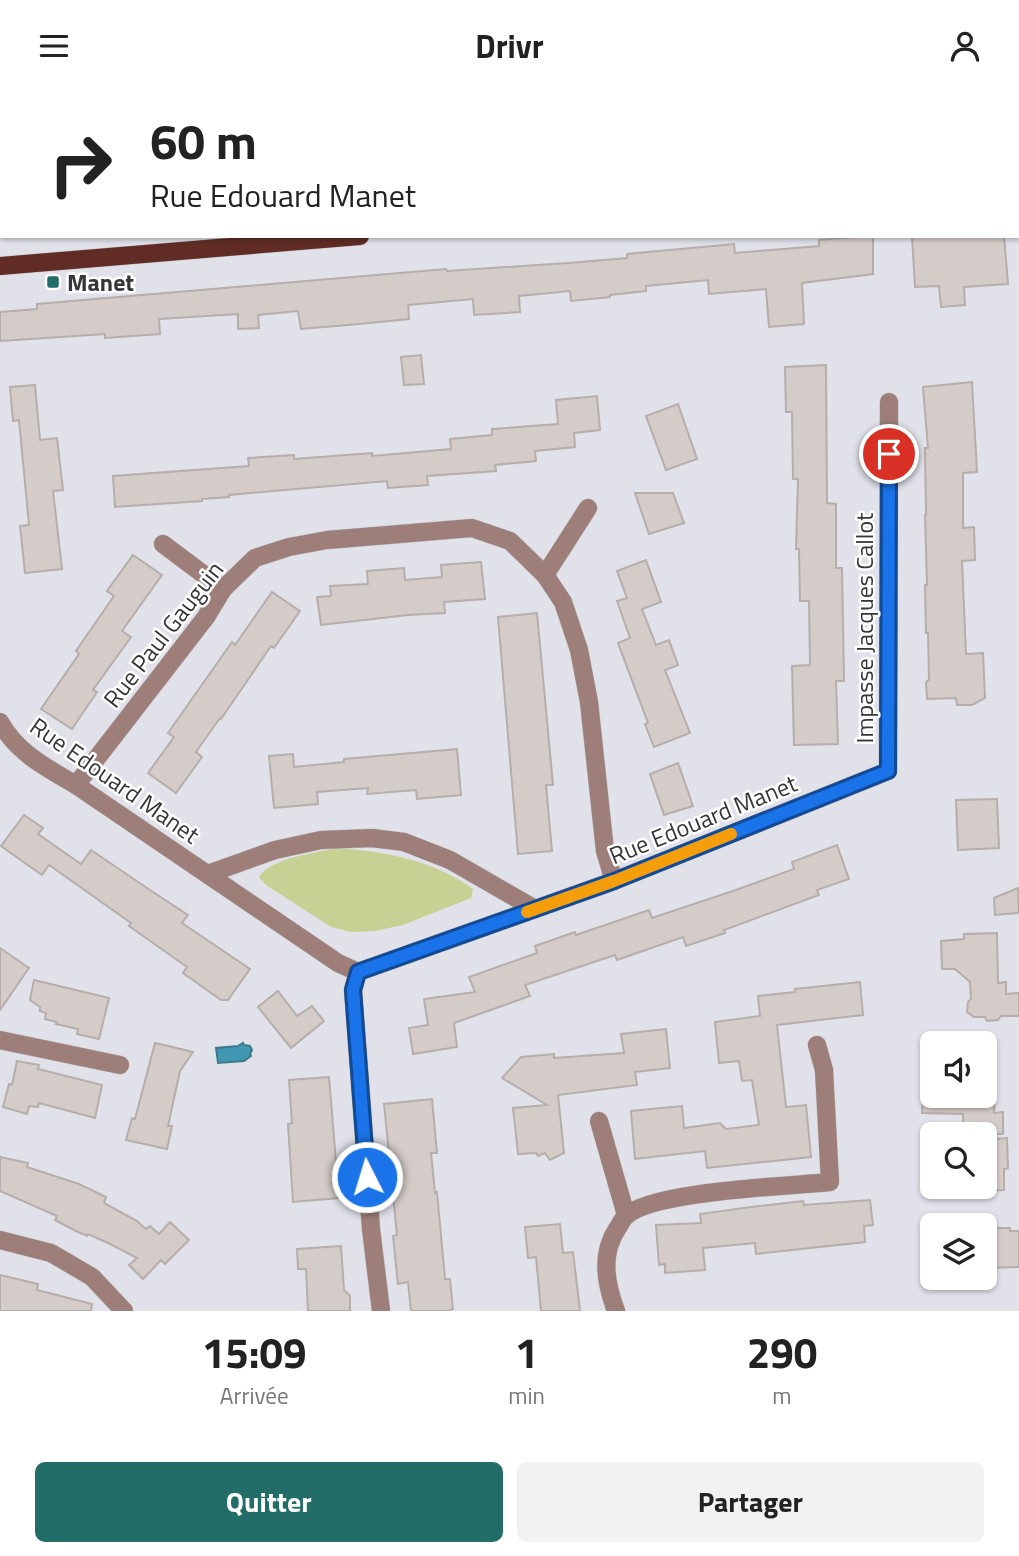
<!DOCTYPE html>
<html lang="fr">
<head>
<meta charset="utf-8">
<style>
  body { margin:0; font-family:"Titillium Web",sans-serif; background:#f2f2f2; color:#222; height:100vh; display:flex; flex-direction:column; font-size:26px; white-space:nowrap }
  * { box-sizing:border-box; margin:0 }
  p { font-size:23px; color:#767676 }
  .icon { flex:none; width:38px; height:38px; fill:none; stroke:currentColor; stroke-width:2; stroke-linecap:round; stroke-linejoin:round }
  .map { position:relative; height:1220px; overflow:hidden }
  .sheet { display:flex; flex-direction:column; background:#fff; flex:1 }
  .sheet>* { flex:none }
  .top-card { position:absolute; left:0px; top:0px; width:1020px; height:147px; box-shadow:0 2px 5px #0004; background:#fff; color:#222; overflow:hidden }
  .buttons { position:absolute; left:920px; top:940px; display:grid; gap:14px }
  .buttons a { display:grid; place-items:center; width:77px; height:77px; border-radius:10px; background:#fff; box-shadow:0 2px 5px #0004; font-size:35px }
  .pin { position:absolute; display:grid; place-items:center; width:60px; height:60px; color:#fff; margin:-30px; border:4px solid #fff; border-radius:50%; box-shadow:0 2px 7px #0007 }
  .me { position:absolute; width:77px; margin:-38px; rotate:355deg; stroke-linejoin:round; filter:drop-shadow(0 0 5px #0008) }
  .turn { display:flex; align-items:center; gap:24px; height:147px; padding:0 35px; font-size:32px }
  .turn .icon { width:91px; height:91px; stroke-width:2.5 }
  .turn b { display:block; font-size:49px; line-height:60px }
  .eta { display:flex; justify-content:space-evenly; align-items:center; height:119px; text-align:center }
  .eta b { font-size:42px; font-weight:700; line-height:49px }
  .action { display:flex; gap:14px; margin-top:auto; padding:14px 35px }
  .action a { flex:1; height:80px; border-radius:10px; background:#236d68; color:#fff; font-size:28px; font-weight:700; line-height:80px; text-align:center }
  .action a+a { background:#f2f2f2; color:#222 }
  header { display:flex; justify-content:space-between; align-items:center; height:91px; padding:0 35px; background:#fff; font-size:32px; font-weight:700 }
  .map>svg:first-child { display:block }
</style>
</head>
<body>
<header><svg class="icon" aria-label="menu" viewBox="0 0 24 24"><path d="M4 6h16M4 12h16M4 18h16"/></svg>Drivr<svg class="icon" aria-label="person" viewBox="0 0 24 24"><circle cx="12" cy="8" r="4"/><path d="M4 21q1-7 8-7t8 7"/></svg></header>
<div class="map">
<svg width="1019" height="1220" viewBox="0 0 1019 1220">
  <rect width="100%" height="100%" fill="#e0e1e9"/>
  <path fill="#c8d194" d="M339,757C387,761 433,769 473,798L471,807L403,834L375,840L350,841L331,836L266,794L259,786C270,767 318,761 339,757Z"/>
  <polygon fill="#4197b1" stroke="#3d7a8d" stroke-width="2" points="243,952 244,954 250,955 252,959 250,963 251,965 244,970 218,972 216,957 238,955"/>
  <g fill="#d4ccc8" stroke="#b5aeaa" stroke-width="2">
    <polygon points="863,145 873,145 873,183 802,192 804,233 769,236 766,198 709,203 708,189 646,195 646,200 610,204 610,206 571,210 570,200 519,205 520,221 474,224 473,208 408,214 409,228 348,234 301,238 298,220 258,224 259,237 238,238 238,223 159,228 160,243 105,247 105,243 0,250 0,221 37,218 37,213 446,178 447,180 568,172 627,167 627,163 734,153 735,162 819,155 819,149"/>
    <polygon points="912,145 1004,145 1008,193 964,196 965,214 941,216 939,195 915,196"/>
    <polygon points="421,264 424,293 404,294 401,266"/>
    <polygon points="826,274 827,412 836,413 836,477 842,477 844,590 836,590 838,653 794,654 792,575 810,574 809,510 800,510 799,458 796,458 798,388 793,388 792,321 786,321 785,276"/>
    <polygon points="972,291 977,381 963,382 963,437 974,436 975,469 962,470 966,563 983,562 985,607 972,614 957,614 956,607 927,608 926,591 929,589 928,542 926,542 925,494 927,494 925,424 926,424 925,357 928,357 923,296"/>
    <polygon points="35,294 40,349 57,347 63,399 53,400 62,478 25,482 20,435 29,434 19,329 13,330 10,296"/>
    <polygon points="597,305 600,339 574,342 575,356 535,360 536,370 495,374 496,380 427,385 428,394 388,397 387,390 229,404 229,406 202,408 202,410 115,416 113,385 249,375 248,367 294,364 294,368 372,362 372,365 451,358 450,348 492,344 492,338 558,333 556,309"/>
    <polygon points="678,313 697,368 666,379 646,325"/>
    <polygon points="635,402 673,402 684,432 649,443"/>
    <polygon points="133,464 162,484 122,540 131,546 93,599 97,601 72,638 41,618 79,563 76,560 114,505 107,500"/>
    <polygon points="646,469 661,511 642,518 656,554 669,549 678,574 665,579 690,642 654,656 645,633 648,632 618,552 630,547 617,510 627,507 617,480"/>
    <polygon points="481,471 485,508 444,511 445,522 408,524 321,534 317,506 331,505 330,495 368,493 367,480 404,477 405,489 442,486 441,474"/>
    <polygon points="272,501 300,520 274,557 271,555 221,628 220,627 196,661 202,666 176,702 148,682 174,646 168,642 232,551 235,554"/>
    <polygon points="537,522 553,694 546,694 552,760 518,763 498,526"/>
    <polygon points="457,658 461,704 417,708 416,699 367,703 368,697 317,701 318,713 274,717 269,665 293,663 294,676 344,671 344,668"/>
    <polygon points="678,672 693,715 664,724 650,683"/>
    <polygon points="997,708 999,757 958,759 956,709"/>
    <polygon points="24,724 43,737 38,743 81,773 91,759 153,801 188,824 182,832 250,878 228,909 221,909 183,882 187,876 129,835 131,832 49,774 42,784 1,755"/>
    <polygon points="837,754 849,788 817,799 819,804 724,839 725,842 686,855 683,846 617,869 615,864 525,894 530,905 454,932 457,956 413,963 409,937 428,934 424,908 475,901 469,886 537,862 535,855 575,841 576,844 649,819 652,827 733,800 794,778 792,771"/>
    <polygon points="1018,797 1019,822 995,824 994,807"/>
    <polygon points="997,842 998,892 1006,891 1006,903 1019,902 1019,925 1001,925 998,929 987,930 985,926 974,926 967,921 968,911 971,908 970,891 955,878 942,878 941,850 964,848 964,843"/>
    <polygon points="0,857 29,877 0,919"/>
    <polygon points="34,889 109,907 99,948 77,943 78,938 56,933 57,931 45,928 46,922 40,920 40,916 30,909"/>
    <polygon points="860,891 863,924 777,934 786,1016 806,1014 811,1066 707,1077 705,1060 635,1068 631,1020 682,1015 684,1037 720,1032 726,1038 759,1034 752,989 742,990 739,970 719,972 715,931 760,925 758,905 795,901 795,898"/>
    <polygon points="278,900 297,925 312,915 324,930 291,957 258,916"/>
    <polygon points="666,938 670,977 635,981 637,994 558,1004 564,1062 550,1069 545,1062 538,1065 536,1062 518,1063 513,1017 547,1014 502,987 521,966 554,963 554,967 624,962 621,943"/>
    <polygon points="155,952 193,961 180,980 168,1035 172,1035 167,1058 126,1049 132,1027 135,1028"/>
    <polygon points="17,970 39,974 38,978 102,994 95,1027 39,1012 38,1016 29,1015 27,1023 3,1016 9,993 12,994"/>
    <polygon points="329,986 339,1107 293,1111 288,1033 292,1032 289,989"/>
    <polygon points="923,1004 995,1004 994,1022 1003,1021 1003,1043 963,1043 963,1023 922,1022"/>
    <polygon points="432,1008 437,1062 431,1062 435,1102 437,1101 445,1188 450,1188 453,1218 448,1220 411,1220 408,1191 398,1193 393,1145 397,1144 384,1013"/>
    <polygon points="1007,1047 1008,1077 1004,1078 1004,1099 985,1100 985,1049"/>
    <polygon points="0,1066 28,1072 27,1076 79,1093 106,1106 104,1112 137,1130 146,1138 150,1135 159,1143 170,1131 189,1149 165,1173 161,1169 143,1188 129,1174 137,1167 108,1152 88,1143 87,1145 76,1140 55,1129 57,1125 0,1100"/>
    <polygon points="870,1109 873,1134 864,1135 865,1151 756,1163 755,1152 703,1157 705,1179 665,1182 665,1173 659,1174 656,1134 701,1132 700,1123 751,1116 803,1110 804,1114"/>
    <polygon points="560,1133 563,1162 573,1161 580,1220 541,1220 536,1166 528,1167 525,1136"/>
    <polygon points="985,1137 1010,1137 1010,1140 1019,1140 1019,1176 985,1177"/>
    <polygon points="341,1155 344,1199 350,1205 350,1220 308,1220 306,1178 298,1178 297,1158"/>
    <polygon points="0,1184 38,1193 37,1199 92,1213 91,1220 0,1220"/>
  </g>
  <g fill="none" stroke-linecap="round" stroke-linejoin="round">
    <defs>
      <g id="minor">
        <polyline points="885,0 885,2"/>
        <polyline points="163,453 223,498"/>
        <polyline points="545,484 588,417"/>
        <path d="M0,631C17,662 47,677 76,694L338,872L358,881L614,790L888,680L889,311"/>
        <polyline points="76,694 206,526 223,498 255,467 289,456 327,449 472,437 510,450 545,484 563,511 579,559 589,611 605,760 614,790"/>
        <polyline points="208,783 275,759 321,749 372,747 404,751 450,769 535,818"/>
        <polyline points="358,881 353,899 371,1138 381,1220"/>
        <polyline points="0,949 120,974"/>
        <polyline points="599,1030 626,1124"/>
        <polyline points="0,1149 51,1162 92,1186 124,1220"/>
        <path d="M616,1220C606,1193 600,1164 617,1138C620,1134 622,1128 626,1125C651,1100 791,1095 830,1091L824,979L817,954"/>
      </g>
      <g id="major">
        <polyline points="1018,89 1019,89"/>
        <polyline points="0,175 360,145"/>
      </g>
    </defs>
    <use href="#minor" stroke="#bebfc6" stroke-width="19"/>
    <use href="#major" stroke="#bebfc6" stroke-width="19"/>
    <use href="#minor" stroke="#9d7e78" stroke-width="18"/>
    <use href="#major" stroke="#602c25" stroke-width="18"/>
  </g>
  <g fill="none" stroke-linecap="round" stroke-linejoin="round">
    <defs>
      <polyline id="route" points="367,1086 353,899 358,881 614,790 888,680 889,363"/>
    </defs>
    <use href="#route" stroke="#114b97" stroke-width="18"/>
    <use href="#route" stroke="#1a73e8" stroke-width="12"/>
    <polyline stroke="#f59e0b" stroke-width="12" points="527,821 614,790 731,743"/>
  </g>
  <rect fill="#236d68" stroke="#fff" stroke-width="2.5" x="46" y="184" width="14" height="14" rx="3.5"/>
  <g text-anchor="middle" dominant-baseline="central" stroke-width="5" stroke-linejoin="round" paint-order="stroke">
    <g font-size="24" font-weight="bold" fill="#353638" stroke="#fff" text-anchor="start">
      <text x="67" y="191">Manet</text>
    </g>
    <g font-size="24" fill="#353638" stroke="#fff">
      <text transform="translate(864 537) rotate(-90)">Impasse Jacques Callot</text>
      <text transform="translate(163 543) rotate(-52)">Rue Paul Gauguin</text>
      <text transform="translate(115 689) rotate(35)">Rue Edouard Manet</text>
      <text transform="translate(703 728) rotate(-22)">Rue Edouard Manet</text>
    </g>
  </g>
</svg>
<div class="buttons">
<a><svg class="icon" aria-label="sound" viewBox="0 0 24 24"><path d="M4 9h4l5-4v14l-5-4H4zM17 9q2 3 0 6"/></svg></a>
<a><svg class="icon" aria-label="search" viewBox="0 0 24 24"><circle cx="10" cy="10" r="6"/><path d="M15 15l6 6"/></svg></a>
<a><svg class="icon" aria-label="layers" viewBox="0 0 24 24"><path d="M12 4l9 5-9 5-9-5zM3 14l9 5 9-5"/></svg></a>
</div>
<div class="pin" style="left:889px;top:363px;background:#d93025"><svg class="icon" aria-label="arrive" viewBox="0 0 24 24"><path d="M6 21V4h12l-3 4 3 4H6"/></svg></div>
<svg class="me" style="left:367px;top:1086px" viewBox="-20 -20 40 40"><circle r="17" fill="#1a73e8" stroke="#fff" stroke-width="3"/><path d="M0-11L8 9 0 5-8 9z" fill="#fff"/></svg>
<div class="top-card">
<div class="turn"><svg class="icon" aria-label="right" viewBox="0 0 24 24"><path d="M7 20v-9h11M14 6l5 5-5 5"/></svg><div><b>60 m</b>Rue Edouard Manet</div></div>
</div>
</div>
<section class="sheet">
<div class="eta">
<div><b>15:09</b><p>Arrivée</p></div>
<div><b>1</b><p>min</p></div>
<div><b>290</b><p>m</p></div>
</div>
<div class="action"><a>Quitter</a><a>Partager</a></div>
</section>
</body>
</html>
